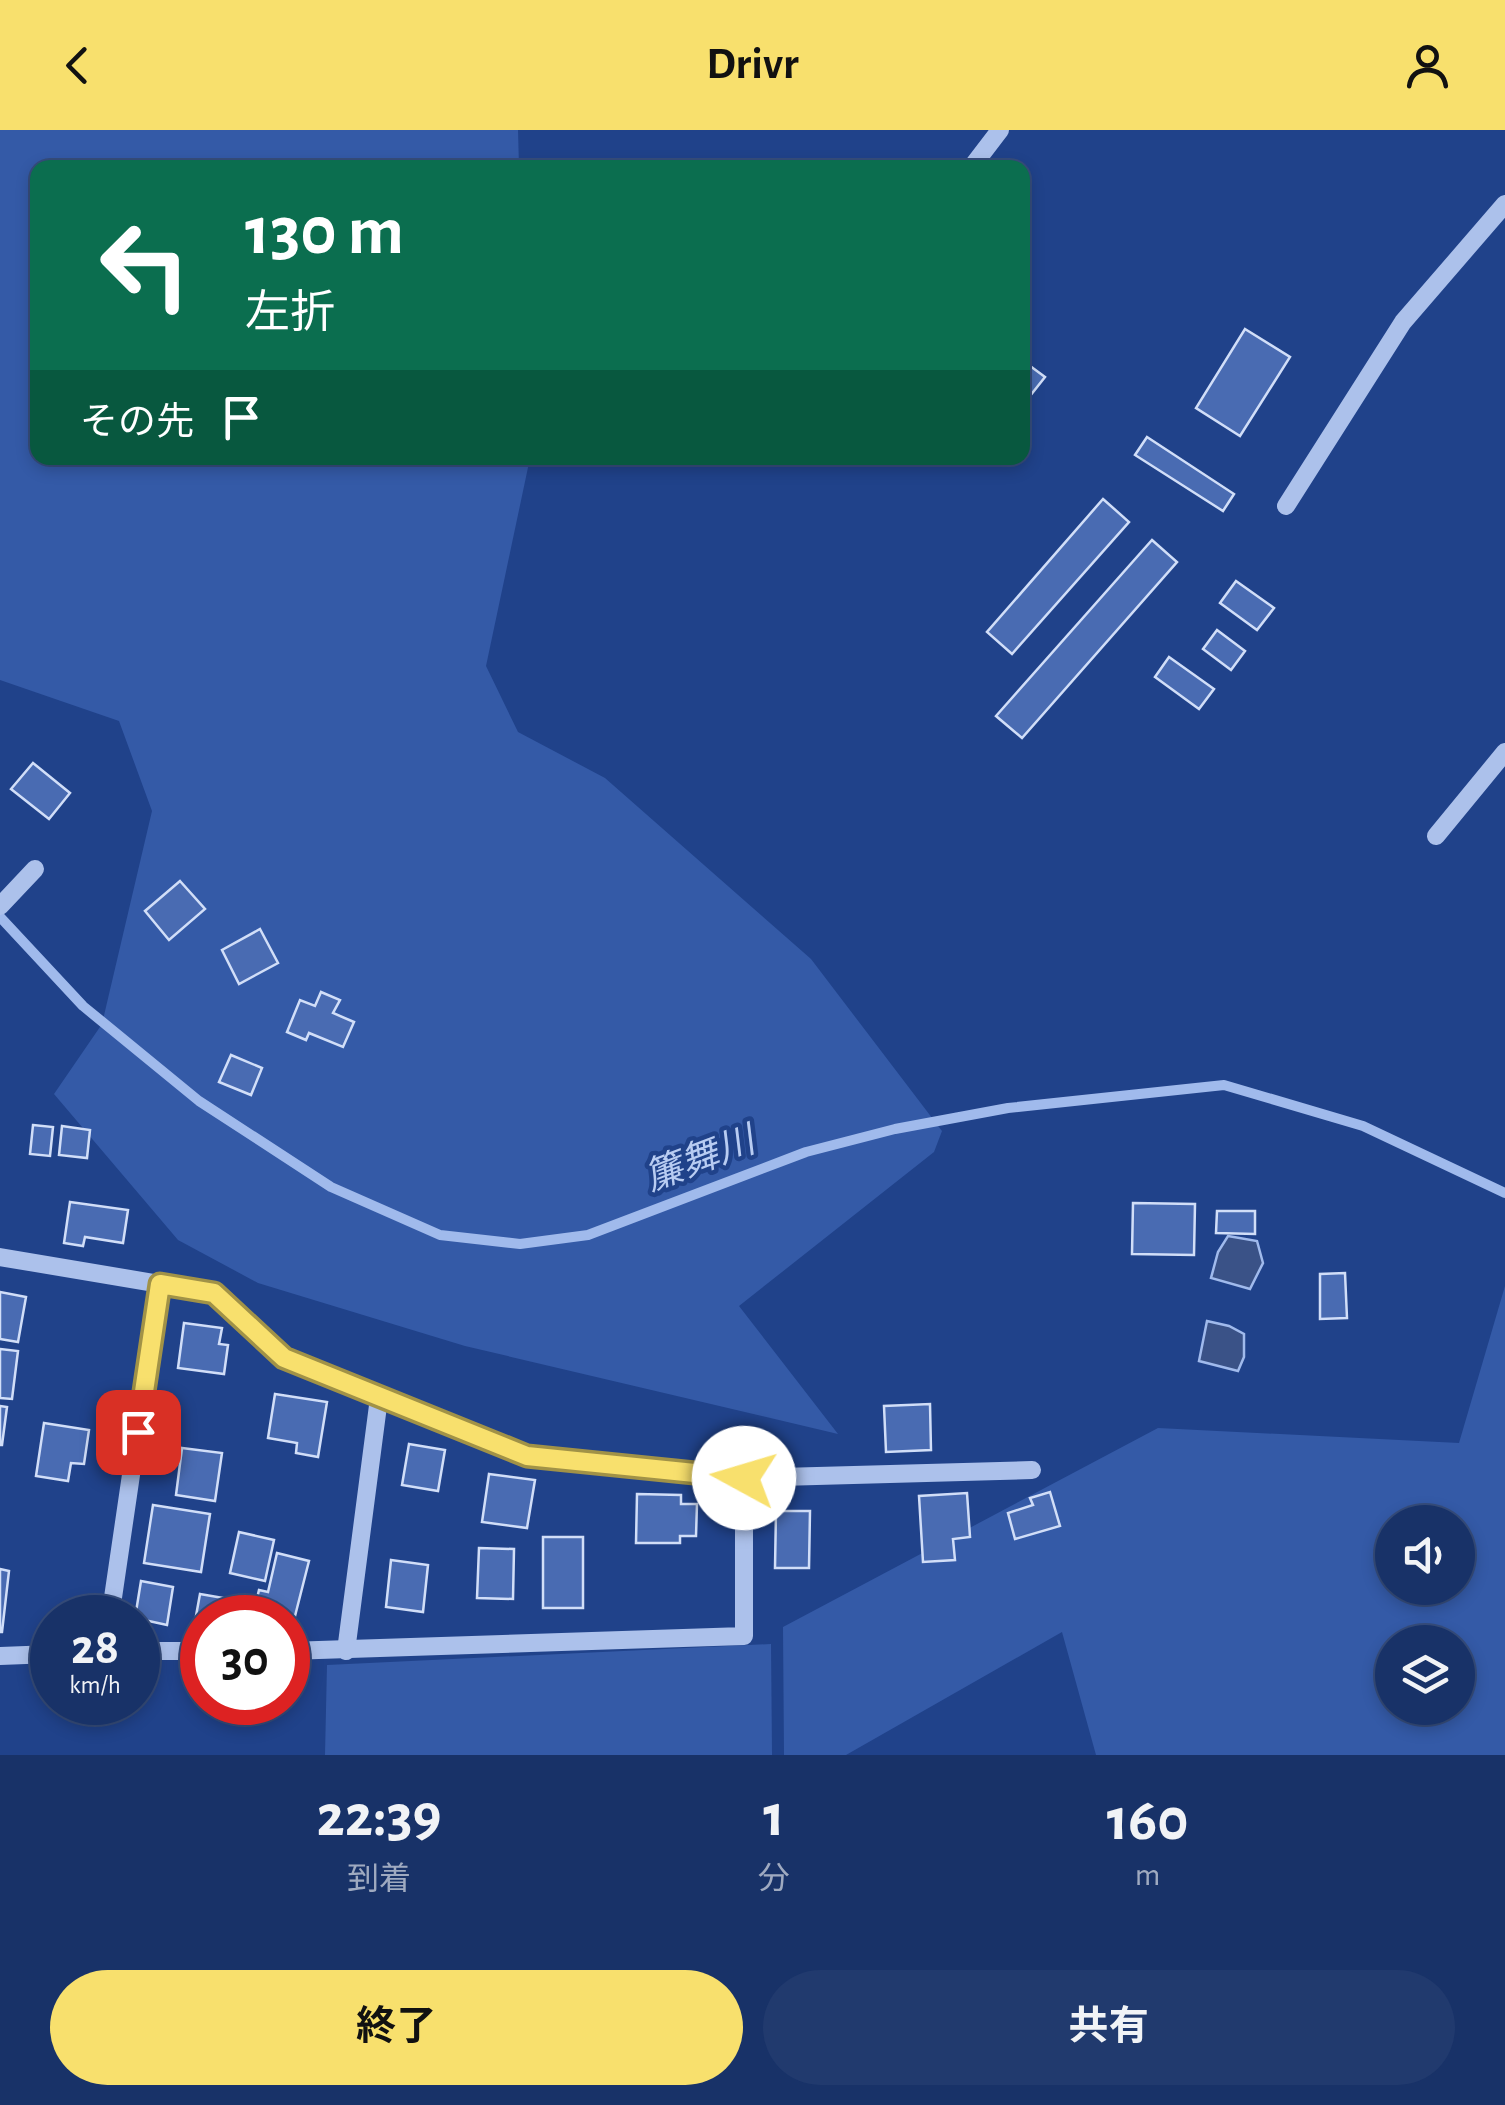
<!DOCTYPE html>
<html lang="ja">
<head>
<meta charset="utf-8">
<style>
  body { margin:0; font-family:"Alegreya Sans","Noto Sans JP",sans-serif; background:#213a6e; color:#f1f3f6; height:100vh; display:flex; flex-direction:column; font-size:38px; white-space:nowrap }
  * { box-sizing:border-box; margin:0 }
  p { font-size:32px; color:#9faac0 }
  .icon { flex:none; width:55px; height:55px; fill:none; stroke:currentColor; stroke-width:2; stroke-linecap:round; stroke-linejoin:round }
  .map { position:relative; height:1625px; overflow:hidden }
  .sheet { display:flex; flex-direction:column; background:#183268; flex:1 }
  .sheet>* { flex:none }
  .guide { position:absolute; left:30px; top:30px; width:1000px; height:305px; border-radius:20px; box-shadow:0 5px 15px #0003,0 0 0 2px #364d7c; background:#0b6e4f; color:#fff; overflow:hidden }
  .tools { position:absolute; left:1375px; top:1375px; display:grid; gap:20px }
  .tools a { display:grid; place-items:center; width:100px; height:100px; border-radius:50%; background:#183268; box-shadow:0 5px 15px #0003,0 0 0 2px #364d7c; font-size:50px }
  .speed { position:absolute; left:30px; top:1465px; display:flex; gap:20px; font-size:50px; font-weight:700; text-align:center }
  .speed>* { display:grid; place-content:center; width:130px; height:130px; border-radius:50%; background:#183268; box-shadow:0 5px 15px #0003,0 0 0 2px #364d7c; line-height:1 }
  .speed small { font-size:25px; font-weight:400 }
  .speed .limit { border:15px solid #d22; background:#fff; color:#111 }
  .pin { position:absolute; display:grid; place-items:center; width:85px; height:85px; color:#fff; margin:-42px; border-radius:20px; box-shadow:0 5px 15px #0006 }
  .me { position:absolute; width:110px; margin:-55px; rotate:276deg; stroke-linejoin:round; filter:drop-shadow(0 0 8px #0008) }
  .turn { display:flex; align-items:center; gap:35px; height:210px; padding:0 50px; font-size:45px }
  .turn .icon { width:130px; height:130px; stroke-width:2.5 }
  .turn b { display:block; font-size:70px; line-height:85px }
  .then { display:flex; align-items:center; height:95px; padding:0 50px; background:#0003; gap:20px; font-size:38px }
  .eta { display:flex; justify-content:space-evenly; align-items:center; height:170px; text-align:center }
  .eta b { font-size:60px; font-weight:700; line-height:70px }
  .cta { display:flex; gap:20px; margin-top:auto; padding:20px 50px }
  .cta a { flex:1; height:115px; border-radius:60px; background:#f8e06d; color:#111; font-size:40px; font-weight:700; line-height:115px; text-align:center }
  .cta a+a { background:#213a6e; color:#f1f3f6 }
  header { display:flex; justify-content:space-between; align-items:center; height:130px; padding:0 50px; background:#f8e06d; color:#111; font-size:45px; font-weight:700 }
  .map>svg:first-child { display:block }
</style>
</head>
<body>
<header><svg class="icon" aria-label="back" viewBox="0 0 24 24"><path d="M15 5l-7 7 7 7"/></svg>Drivr<svg class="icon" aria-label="person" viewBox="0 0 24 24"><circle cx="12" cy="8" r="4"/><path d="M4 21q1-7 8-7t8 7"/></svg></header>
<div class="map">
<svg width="1505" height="1625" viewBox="0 0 1505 1625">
  <rect width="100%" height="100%" fill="#20428a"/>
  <g fill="#345aa7" fill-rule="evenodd">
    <polygon points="0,0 518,0 519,37 38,38 38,328 530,328 486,536 518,602 605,648 811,829 942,1001 934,1022 739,1176 838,1304 465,1216 258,1153 178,1110 54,964 102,894 152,681 119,591 0,550"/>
    <path d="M1505,1156V1625H1096L1062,1502L846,1625H784L783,1497L1158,1298L1459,1313ZM1392,1392H1458V1458H1392ZM1392,1512H1458V1578H1392Z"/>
    <polygon points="771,1514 772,1625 325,1625 327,1535"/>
  </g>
  <g fill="#3a5287" stroke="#a0baec" stroke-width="2.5">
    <polygon points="1228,1106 1257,1111 1263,1133 1250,1159 1211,1148 1218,1122"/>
    <polygon points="1207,1191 1229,1196 1244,1204 1244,1227 1238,1241 1199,1231"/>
  </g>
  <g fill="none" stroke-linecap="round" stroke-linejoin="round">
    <polyline stroke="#a0baec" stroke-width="10" points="0,787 83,876 199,971 331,1057 440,1105 520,1114 588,1105 806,1022 895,999 1008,978 1224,955 1363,996 1505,1063"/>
  </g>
  <g fill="#496bb2" stroke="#d1def8" stroke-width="2.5">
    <polygon points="1245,199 1290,227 1240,306 1196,278"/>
    <polygon points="1022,230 1045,247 1026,271 1022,268"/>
    <polygon points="1147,307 1234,364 1223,381 1135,325"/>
    <polygon points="1103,369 1129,392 1012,524 987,502"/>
    <polygon points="1152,410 1177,432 1022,608 996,586"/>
    <polygon points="1236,451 1274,478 1257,500 1220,473"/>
    <polygon points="1217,500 1245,521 1231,540 1203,519"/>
    <polygon points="1169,527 1214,559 1199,579 1155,547"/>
    <polygon points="33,633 70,663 49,689 11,659"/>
    <polygon points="180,751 205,779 169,810 145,781"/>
    <polygon points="260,799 278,833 239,854 222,820"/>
    <polygon points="321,862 340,870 333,883 354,892 343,917 309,903 306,910 287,902 300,870 315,876"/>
    <polygon points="231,925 262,938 251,965 219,952"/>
    <polygon points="33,995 53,997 50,1026 30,1024"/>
    <polygon points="62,996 90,1000 87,1028 59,1025"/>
    <polygon points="70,1072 128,1080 123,1113 85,1107 83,1116 64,1113"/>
    <polygon points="1133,1073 1195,1074 1194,1125 1132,1124"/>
    <polygon points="1217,1081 1255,1081 1255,1104 1216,1103"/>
    <polygon points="1345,1143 1347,1188 1320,1189 1320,1144"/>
    <polygon points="0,1162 26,1167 18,1212 0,1209"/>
    <polygon points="184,1193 222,1198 219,1214 228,1215 224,1244 178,1238"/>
    <polygon points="0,1219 18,1221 12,1269 0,1268"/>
    <polygon points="275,1264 327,1272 318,1327 296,1323 297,1313 268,1308"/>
    <polygon points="930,1274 931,1320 886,1322 884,1276"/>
    <polygon points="0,1276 7,1277 2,1315 0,1315"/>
    <polygon points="44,1293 89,1300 84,1334 71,1333 68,1351 36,1346"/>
    <polygon points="409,1314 445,1320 438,1361 402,1355"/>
    <polygon points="182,1318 222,1323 215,1371 176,1365"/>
    <polygon points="489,1344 535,1350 527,1398 482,1392"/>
    <polygon points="1050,1362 1060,1396 1015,1409 1008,1383 1033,1375 1030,1368"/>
    <polygon points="967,1363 970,1407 953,1409 955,1430 923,1432 919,1366"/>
    <polygon points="637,1364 681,1365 681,1374 697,1374 696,1406 680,1406 680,1413 636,1413"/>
    <polygon points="153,1375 210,1384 201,1442 144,1433"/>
    <polygon points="776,1381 810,1381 809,1438 775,1438"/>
    <polygon points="239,1402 274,1410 265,1451 230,1443"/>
    <rect x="543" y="1407" width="40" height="71"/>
    <polygon points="479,1418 514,1419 513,1469 477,1468"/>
    <polygon points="277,1423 309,1431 295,1486 276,1481 275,1487 254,1481 259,1460 268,1462"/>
    <polygon points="391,1430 428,1435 423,1482 386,1477"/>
    <polygon points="0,1439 9,1441 2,1502 0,1502"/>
    <polygon points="141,1451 173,1457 167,1495 135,1488"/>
    <polygon points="200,1464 229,1469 226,1488 202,1488 202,1498 194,1497"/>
  </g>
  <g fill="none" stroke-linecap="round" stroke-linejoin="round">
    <g stroke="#acc1eb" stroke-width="18">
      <polyline points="971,38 1000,0"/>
      <polyline points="1286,376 1403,192 1505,74"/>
      <polyline points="1436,706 1505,622"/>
      <polyline points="0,776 35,739"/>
      <polyline points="0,1127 213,1163 284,1228 527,1326 744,1348 1032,1340"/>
      <polyline points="110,1488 159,1154"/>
      <polyline points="138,1521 202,1521"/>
      <polyline points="288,1521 744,1506 744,1348"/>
      <polyline points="346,1521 379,1268"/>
      <polyline points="0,1526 52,1524"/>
    </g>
  </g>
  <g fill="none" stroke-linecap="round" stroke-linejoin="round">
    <defs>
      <polyline id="route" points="138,1302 160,1154 214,1163 284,1228 527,1326 744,1348"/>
    </defs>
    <use href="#route" stroke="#a19247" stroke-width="25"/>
    <use href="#route" stroke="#f8e06d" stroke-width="18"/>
  </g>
  <g text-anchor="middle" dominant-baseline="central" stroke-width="9" stroke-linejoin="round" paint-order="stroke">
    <g font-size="38" font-style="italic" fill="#b8ccf2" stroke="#20428a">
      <text transform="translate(700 1030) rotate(-21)">簾舞川</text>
    </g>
  </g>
</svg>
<div class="tools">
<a><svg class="icon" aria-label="sound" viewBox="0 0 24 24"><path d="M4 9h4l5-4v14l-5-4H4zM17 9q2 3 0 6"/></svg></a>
<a><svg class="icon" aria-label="layers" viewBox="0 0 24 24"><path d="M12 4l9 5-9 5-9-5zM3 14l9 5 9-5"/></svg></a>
</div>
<div class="speed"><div>28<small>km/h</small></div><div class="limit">30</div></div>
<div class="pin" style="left:138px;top:1302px;background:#d93025"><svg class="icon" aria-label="arrive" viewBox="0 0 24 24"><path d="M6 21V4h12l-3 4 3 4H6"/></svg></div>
<svg class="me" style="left:744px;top:1348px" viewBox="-20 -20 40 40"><circle r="19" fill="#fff"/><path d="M0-13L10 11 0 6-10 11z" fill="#f8e06d"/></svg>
<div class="guide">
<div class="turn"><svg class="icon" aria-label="left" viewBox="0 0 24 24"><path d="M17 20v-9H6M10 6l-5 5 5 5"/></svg><div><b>130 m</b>左折</div></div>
<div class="then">その先<svg class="icon" aria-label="arrive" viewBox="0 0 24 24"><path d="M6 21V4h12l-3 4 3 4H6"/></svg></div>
</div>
</div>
<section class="sheet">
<div class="eta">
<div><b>22:39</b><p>到着</p></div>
<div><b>1</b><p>分</p></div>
<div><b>160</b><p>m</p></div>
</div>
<div class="cta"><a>終了</a><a>共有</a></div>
</section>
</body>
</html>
